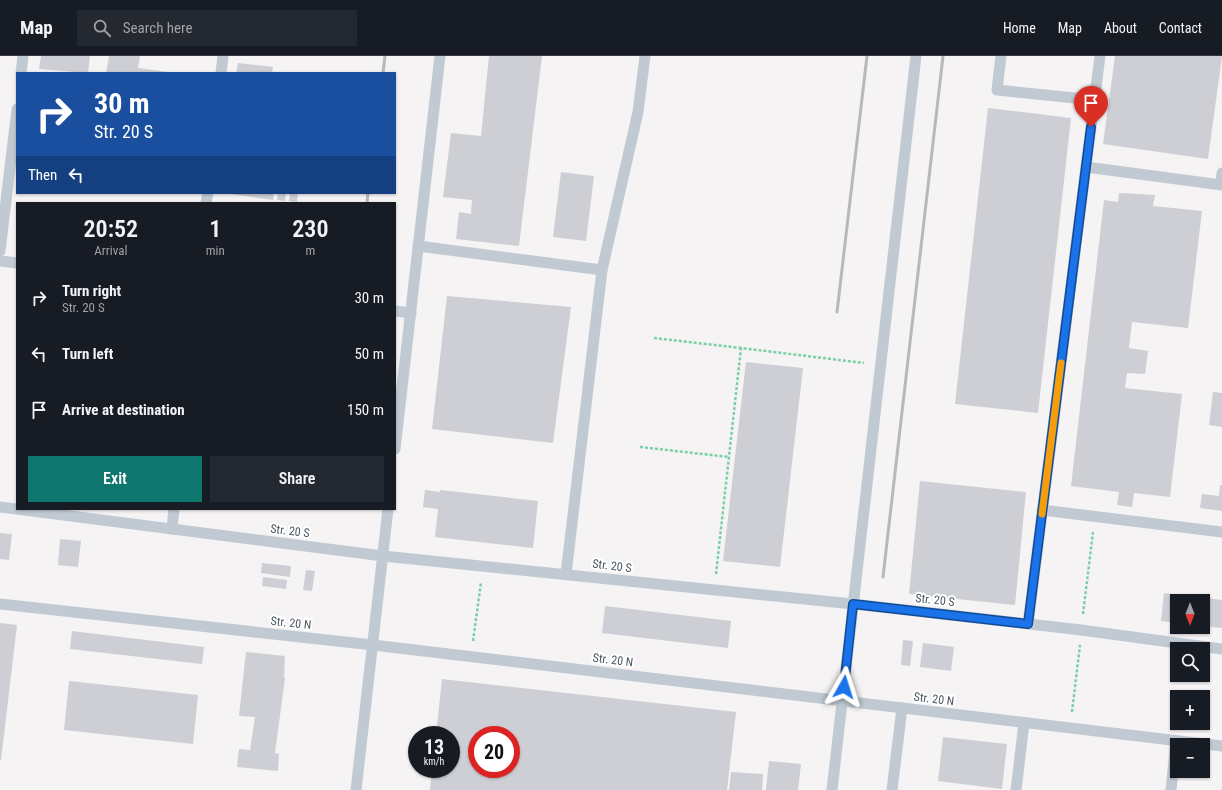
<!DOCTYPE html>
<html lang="en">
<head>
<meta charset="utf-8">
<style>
  body { margin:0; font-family:"Roboto Condensed",sans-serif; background:#242831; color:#f1f3f6; height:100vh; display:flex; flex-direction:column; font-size:15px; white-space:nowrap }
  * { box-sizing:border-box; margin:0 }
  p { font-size:13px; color:#9ea1a6 }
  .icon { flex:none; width:22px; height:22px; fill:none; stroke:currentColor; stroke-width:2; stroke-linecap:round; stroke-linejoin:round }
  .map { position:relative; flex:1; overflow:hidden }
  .sheet { position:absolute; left:16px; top:146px; width:380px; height:308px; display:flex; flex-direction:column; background:#171b24; border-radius:0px; box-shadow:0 1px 3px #0004 }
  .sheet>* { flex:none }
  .guide { position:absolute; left:16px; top:16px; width:380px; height:122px; border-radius:0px; box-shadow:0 1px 3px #0004; background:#1a4fa0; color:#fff; overflow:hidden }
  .needle { width:26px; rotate:180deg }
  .tools { position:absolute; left:1170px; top:538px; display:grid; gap:8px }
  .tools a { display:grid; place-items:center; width:40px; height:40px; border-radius:0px; background:#171b24; box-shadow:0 1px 3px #0004; font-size:20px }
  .speed { position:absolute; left:408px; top:670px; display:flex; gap:8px; font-size:20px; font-weight:700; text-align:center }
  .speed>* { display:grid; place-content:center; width:52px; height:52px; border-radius:50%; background:#171b24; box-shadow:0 1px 3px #0004; line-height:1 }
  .speed small { font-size:10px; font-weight:400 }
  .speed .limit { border:6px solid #d22; background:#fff; color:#111 }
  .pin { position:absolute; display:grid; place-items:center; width:34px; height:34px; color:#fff; margin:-41px -17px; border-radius:50% 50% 50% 0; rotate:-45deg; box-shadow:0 0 4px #0007 }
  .pin .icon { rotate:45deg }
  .me { position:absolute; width:44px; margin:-22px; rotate:6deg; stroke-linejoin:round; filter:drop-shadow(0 0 3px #0008) }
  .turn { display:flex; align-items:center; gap:14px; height:84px; padding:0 12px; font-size:18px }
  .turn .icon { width:52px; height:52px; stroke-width:2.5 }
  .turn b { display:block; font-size:28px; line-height:34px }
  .then { display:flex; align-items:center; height:38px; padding:0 12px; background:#0003; gap:8px; font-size:15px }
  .eta { display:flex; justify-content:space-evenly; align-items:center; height:68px; text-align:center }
  .eta b { font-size:24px; font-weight:600; line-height:28px }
  .cta { display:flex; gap:8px; margin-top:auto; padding:8px 12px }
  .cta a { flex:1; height:46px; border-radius:0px; background:#0f766e; color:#fff; font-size:16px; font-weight:600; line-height:46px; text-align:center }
  .cta a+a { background:#242831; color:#f1f3f6 }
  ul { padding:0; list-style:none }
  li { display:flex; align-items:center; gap:12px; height:56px; padding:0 12px }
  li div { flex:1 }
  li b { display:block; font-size:15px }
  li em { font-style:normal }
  header { display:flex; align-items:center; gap:24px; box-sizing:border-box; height:56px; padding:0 20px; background:#171b24; border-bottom:1px solid #363941 }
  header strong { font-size:19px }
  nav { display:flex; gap:22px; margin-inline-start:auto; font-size:14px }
  .search { width:280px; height:36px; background:#242831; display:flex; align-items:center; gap:10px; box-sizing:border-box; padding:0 14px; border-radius:0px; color:#9ea1a6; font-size:15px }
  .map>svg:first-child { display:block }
</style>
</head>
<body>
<header>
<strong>Map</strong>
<div class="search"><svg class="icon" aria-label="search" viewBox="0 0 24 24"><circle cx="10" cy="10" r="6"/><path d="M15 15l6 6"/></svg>Search here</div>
<nav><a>Home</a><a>Map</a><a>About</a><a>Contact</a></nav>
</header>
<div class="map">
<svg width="1222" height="734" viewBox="0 0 1222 734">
  <rect width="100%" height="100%" fill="#f5f3f3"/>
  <g fill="#cdcfd5" fill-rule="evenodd">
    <polygon points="41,0 90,0 88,17 39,13"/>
    <polygon points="109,0 140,0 138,12 176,17 106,17"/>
    <polygon points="489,0 542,0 519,190 456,183 459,156 471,158 472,144 443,141 451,77 481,80"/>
    <polygon points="1115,0 1222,0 1208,103 1103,88"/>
    <polygon points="238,7 273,11 272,17 236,17"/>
    <polygon points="988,52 1071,62 1038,357 955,348"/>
    <polygon points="561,116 594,120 586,185 553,181"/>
    <polygon points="224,137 274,137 273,144"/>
    <polygon points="278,137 286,137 285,145 277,144"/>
    <polygon points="290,137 298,137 297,146 289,145"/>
    <polygon points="1119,137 1155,139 1153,150 1202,155 1188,272 1132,266 1129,292 1148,295 1145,318 1127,317 1125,332 1182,338 1170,441 1134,437 1132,451 1117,449 1119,436 1071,430 1104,144 1118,146"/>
    <polygon points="447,240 571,251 553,387 432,373"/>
    <polygon points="746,306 803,312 780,511 723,505"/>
    <polygon points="1213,336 1222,337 1222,371 1209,369"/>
    <polygon points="920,425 1026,436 1015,549 909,538"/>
    <polygon points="1220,429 1222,429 1222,455 1200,452 1202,438 1219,440"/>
    <polygon points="425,434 440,436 440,434 538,445 533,492 435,481 438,453 423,451"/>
    <polygon points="0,477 12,478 9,504 0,503"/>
    <polygon points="60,483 81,485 78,511 58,509"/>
    <polygon points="262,507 291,510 290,521 261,517"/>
    <polygon points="306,514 315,515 312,535 303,534"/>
    <polygon points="263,521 287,524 286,533 262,530"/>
    <polygon points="1164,537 1222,544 1222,572 1203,570 1203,545 1177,545 1177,567 1161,565"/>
    <polygon points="605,550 731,565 728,592 602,577"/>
    <polygon points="0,567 17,569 1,704 0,704"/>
    <polygon points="72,575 204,591 202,608 70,593"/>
    <polygon points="903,584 913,585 910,610 901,609"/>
    <polygon points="923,587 954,591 951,615 920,611"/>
    <polygon points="246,596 285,600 284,621 285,622 275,697 279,698 278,715 237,711 239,693 250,694 255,661 239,660"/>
    <path d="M442,623L736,656L727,734H430L432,713H451V679H436ZM477,679H511V713H477Z"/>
    <polygon points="69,625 198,639 193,688 64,674"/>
    <polygon points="943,681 1007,688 1002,733 938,725"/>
    <polygon points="769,705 801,708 798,734 766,734"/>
    <polygon points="731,716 763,718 762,734 729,734"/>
  </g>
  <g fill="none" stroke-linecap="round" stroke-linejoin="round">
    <g stroke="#7ad0a6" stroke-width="2.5" stroke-dasharray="3 2" stroke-linecap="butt">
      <polyline points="654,282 741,292"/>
      <polyline points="640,391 729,401"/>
      <polyline points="716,518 741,292 864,307"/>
      <polyline points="1083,558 1093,476"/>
      <polyline points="473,585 481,526"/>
      <polyline points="1072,656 1080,589"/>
    </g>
    <g stroke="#c1cad2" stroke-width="11">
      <polyline points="1001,0 997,34 1095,44"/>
      <polyline points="21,17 23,0"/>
      <polyline points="221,17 223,0"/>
      <polyline points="1086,111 1222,129"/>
      <polyline points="1221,128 1222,117"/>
      <polyline points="206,147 208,137"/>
      <polyline points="418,190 602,214"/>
      <polyline points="0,195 17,53"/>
      <polyline points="0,205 17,207"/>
      <polyline points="395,255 411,257"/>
      <polyline points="395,393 440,0"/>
      <polyline points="0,451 383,500 853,548 1081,574 1222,593"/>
      <polyline points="1042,454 1222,476"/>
      <polyline points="172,473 174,453"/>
      <polyline points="566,518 602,214 638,56 645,0"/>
      <polyline points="0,548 373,589 1222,690"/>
      <polyline points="1028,568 1100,0"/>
      <polyline points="356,734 388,453"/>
      <polyline points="832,734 916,0"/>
      <polyline points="892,734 902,652"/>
      <polyline points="1016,734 1024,667"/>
      <polyline points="1171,734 1176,685"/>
    </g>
    <g stroke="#b5b8bd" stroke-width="3">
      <polyline points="383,17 385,0"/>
      <polyline points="367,147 368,137"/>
      <polyline points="837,256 867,0"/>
      <polyline points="883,521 943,0"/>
    </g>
  </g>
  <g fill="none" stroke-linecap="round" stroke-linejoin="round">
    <defs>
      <polyline id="route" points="844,631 853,548 1028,568 1091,71"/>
    </defs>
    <use href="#route" stroke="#114b97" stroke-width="10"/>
    <use href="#route" stroke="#1a73e8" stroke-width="7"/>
    <polyline stroke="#f59e0b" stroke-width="7" points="1042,458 1061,307"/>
  </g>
  <g text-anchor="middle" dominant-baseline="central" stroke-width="4" stroke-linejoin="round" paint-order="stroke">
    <g font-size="12" fill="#4a5661" stroke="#fff">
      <text transform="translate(290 475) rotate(7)">Str. 20 S</text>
      <text transform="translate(612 510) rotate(7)">Str. 20 S</text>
      <text transform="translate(935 544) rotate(6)">Str. 20 S</text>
      <text transform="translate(291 567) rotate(6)">Str. 20 N</text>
      <text transform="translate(613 604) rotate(7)">Str. 20 N</text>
      <text transform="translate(934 643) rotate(7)">Str. 20 N</text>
    </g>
  </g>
</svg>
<div class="tools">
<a><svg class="needle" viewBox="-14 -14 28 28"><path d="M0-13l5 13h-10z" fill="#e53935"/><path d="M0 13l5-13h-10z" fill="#9ea1a6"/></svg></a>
<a><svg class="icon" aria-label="search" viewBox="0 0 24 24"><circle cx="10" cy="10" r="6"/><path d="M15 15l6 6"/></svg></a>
<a>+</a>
<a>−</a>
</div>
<div class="speed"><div>13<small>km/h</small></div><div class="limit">20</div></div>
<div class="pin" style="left:1091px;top:71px;background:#d93025"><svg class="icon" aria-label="arrive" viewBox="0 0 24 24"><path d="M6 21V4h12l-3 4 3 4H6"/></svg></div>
<svg class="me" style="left:844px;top:631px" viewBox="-20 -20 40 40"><path d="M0-17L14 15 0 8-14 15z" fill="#1a73e8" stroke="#fff" stroke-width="4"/></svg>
<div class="guide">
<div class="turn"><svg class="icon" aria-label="right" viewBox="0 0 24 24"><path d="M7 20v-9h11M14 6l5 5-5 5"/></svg><div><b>30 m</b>Str. 20 S</div></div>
<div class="then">Then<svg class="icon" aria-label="left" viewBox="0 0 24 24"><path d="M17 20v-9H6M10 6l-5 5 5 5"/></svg></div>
</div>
<section class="sheet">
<div class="eta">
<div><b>20:52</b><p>Arrival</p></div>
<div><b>1</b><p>min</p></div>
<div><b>230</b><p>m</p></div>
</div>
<ul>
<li><svg class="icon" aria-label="right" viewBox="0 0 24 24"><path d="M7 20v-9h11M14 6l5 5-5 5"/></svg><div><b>Turn right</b><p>Str. 20 S</p></div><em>30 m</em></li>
<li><svg class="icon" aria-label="left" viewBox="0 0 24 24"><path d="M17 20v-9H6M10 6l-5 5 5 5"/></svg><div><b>Turn left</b></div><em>50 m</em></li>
<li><svg class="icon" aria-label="arrive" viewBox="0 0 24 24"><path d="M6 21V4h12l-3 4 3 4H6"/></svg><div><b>Arrive at destination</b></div><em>150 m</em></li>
</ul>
<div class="cta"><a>Exit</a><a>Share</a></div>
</section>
</div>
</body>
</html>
